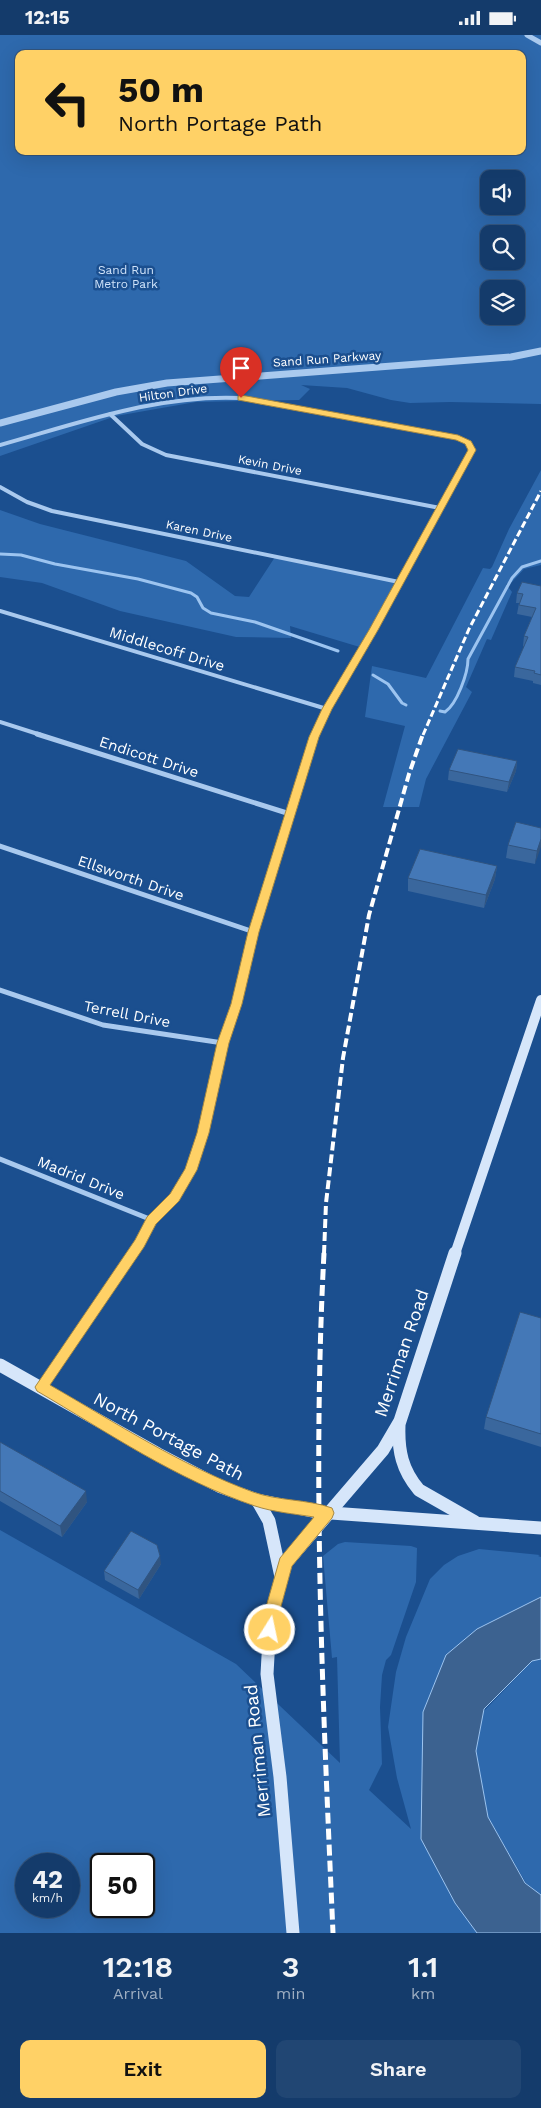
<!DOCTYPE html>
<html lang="en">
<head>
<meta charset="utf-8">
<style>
  body { margin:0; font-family:"Work Sans",sans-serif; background:#214673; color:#f1f3f6; height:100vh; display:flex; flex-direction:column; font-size:19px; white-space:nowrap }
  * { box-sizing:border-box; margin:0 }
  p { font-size:16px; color:#9dadc1 }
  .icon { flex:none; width:28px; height:28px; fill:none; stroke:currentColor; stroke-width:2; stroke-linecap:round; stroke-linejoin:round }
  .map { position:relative; height:1898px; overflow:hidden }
  .drawer { display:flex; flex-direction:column; background:#143b6b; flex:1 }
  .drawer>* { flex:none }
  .hud { position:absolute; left:15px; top:15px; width:511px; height:105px; border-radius:10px; box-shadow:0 5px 20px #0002,0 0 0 1px #33557e; background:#ffd166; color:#111; overflow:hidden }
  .buttons { position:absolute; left:480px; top:135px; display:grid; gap:10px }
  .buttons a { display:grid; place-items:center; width:45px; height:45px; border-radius:10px; background:#143b6b; box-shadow:0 5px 20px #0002,0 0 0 1px #33557e; font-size:25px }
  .speed { position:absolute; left:15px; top:1818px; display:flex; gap:10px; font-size:25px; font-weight:700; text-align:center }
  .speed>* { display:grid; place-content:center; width:65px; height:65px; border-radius:50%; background:#143b6b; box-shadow:0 5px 20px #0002,0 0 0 1px #33557e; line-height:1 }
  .speed small { font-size:12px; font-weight:400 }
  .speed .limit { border:2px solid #111; border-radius:8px; background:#fff; color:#111 }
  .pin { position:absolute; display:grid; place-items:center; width:42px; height:42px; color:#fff; margin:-51px -21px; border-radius:50% 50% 50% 0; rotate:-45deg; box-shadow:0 0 5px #0007 }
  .pin .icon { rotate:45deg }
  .me { position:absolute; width:55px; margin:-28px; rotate:10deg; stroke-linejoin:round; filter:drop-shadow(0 0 4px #0008) }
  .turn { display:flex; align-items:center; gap:18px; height:105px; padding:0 20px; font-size:22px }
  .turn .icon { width:65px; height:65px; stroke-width:2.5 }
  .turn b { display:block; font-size:35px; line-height:42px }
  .eta { display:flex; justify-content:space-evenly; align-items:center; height:85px; text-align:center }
  .eta b { font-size:30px; font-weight:600; line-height:35px }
  .primary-button { display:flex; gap:10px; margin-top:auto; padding:10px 20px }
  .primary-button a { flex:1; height:58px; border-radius:10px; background:#ffd166; color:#111; font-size:20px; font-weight:600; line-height:58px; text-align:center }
  .primary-button a+a { background:#214673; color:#f1f3f6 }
  .status { display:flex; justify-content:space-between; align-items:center; height:35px; padding:0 25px; background:#143b6b; direction:ltr }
  .status svg { height:14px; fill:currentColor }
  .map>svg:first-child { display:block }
</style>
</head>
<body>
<div class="status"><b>12:15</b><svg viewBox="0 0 49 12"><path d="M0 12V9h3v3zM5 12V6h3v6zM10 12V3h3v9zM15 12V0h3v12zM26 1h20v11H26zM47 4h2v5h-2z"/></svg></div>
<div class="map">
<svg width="541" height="1898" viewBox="0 0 541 1898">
  <rect width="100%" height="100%" fill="#1b4f8f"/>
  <g fill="#2e69ad" fill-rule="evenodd">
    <path d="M0,0H541V369L450,367L410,368L391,365L347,353L301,350L310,354L299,365L196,367L116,381L0,421ZM19,19H522V116H19ZM489,144H516V171H489ZM489,199H516V226H489ZM489,254H516V281H489Z"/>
    <polygon points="541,435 541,530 524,534 512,547 506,549 512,557 491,605 487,604 466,652 472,657 426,744 419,772 383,772 405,691 365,682 372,631 426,643 483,533 490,534 492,532 509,494"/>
    <polygon points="0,475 40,489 186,526 235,561 249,562 275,522 399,547 363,613 290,591 291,603 236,602 120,576 42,548 0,542"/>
    <path d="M0,1495L236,1629L340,1728L337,1622L332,1623L323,1521L338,1509L345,1507L411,1511L417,1513L416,1547L391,1620L386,1625L382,1640L380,1672L382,1729L369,1755L411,1794L397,1743L388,1692L396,1637L406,1602L430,1544L444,1530L458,1521L479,1514L540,1520L538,1521L541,1522V1562L477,1594L423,1677L527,1898H0ZM26,1829H69V1871H26ZM101,1829H144V1871H101Z"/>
    <polygon points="541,1624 541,1860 526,1848 488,1782 476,1716 483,1677 532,1626"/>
  </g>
  <polygon fill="#3c6290" stroke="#9cc4f0" points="541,1562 541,1624 532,1626 484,1674 476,1716 488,1782 525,1848 541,1860 541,1898 477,1898 455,1868 421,1804 423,1677 446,1620 477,1594"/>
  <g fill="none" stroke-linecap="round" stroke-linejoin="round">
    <g stroke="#9cc4f0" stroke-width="3">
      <polyline points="0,519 21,520 55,529 138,544 191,558 197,562 203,573 211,578 255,587 338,616"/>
      <polyline points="373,640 388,649 402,668 406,670"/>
      <path d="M440,676L445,677C457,669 468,638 468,624L512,543L522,532L541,526"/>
    </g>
    <g stroke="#a9c9ee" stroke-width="4">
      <polyline points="110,379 142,409 166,420 440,473"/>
      <path d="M0,410C79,388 158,359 241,363L458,403L468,407L472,415L373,595L327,674L315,700"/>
      <polyline points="0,452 27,467 52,476 399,547"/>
      <polyline points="0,576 327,674"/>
      <polyline points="0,687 41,700"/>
    </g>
    <g stroke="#a9c9ee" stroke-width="5">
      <polyline points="37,699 290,779"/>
      <polyline points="0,811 254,897"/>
      <polyline points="0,955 103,990 223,1008"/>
      <polyline points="0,1124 152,1185"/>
      <polyline points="133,1219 152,1185 174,1162 191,1135 203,1098 223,1008 236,969 254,897 316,699"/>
    </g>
    <polyline stroke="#a9c9ee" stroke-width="6" points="42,1352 134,1218"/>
    <polyline stroke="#a9c9ee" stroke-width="5" points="527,0 541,8"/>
    <polyline stroke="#a9c9ee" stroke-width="7" points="0,388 116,357 167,348 511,322 541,316"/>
    <polyline stroke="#d6e6fa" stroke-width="10" points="455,1219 541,965"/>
    <g stroke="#d6e6fa" stroke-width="13">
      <polyline points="0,1330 158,1419 221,1452 257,1465 317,1477 541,1493"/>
      <path d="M399,1390C398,1416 402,1435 419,1455L475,1487"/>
      <polyline points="257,1465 269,1486 281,1542"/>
      <polyline points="293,1898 280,1742 267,1639 270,1586 286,1528 383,1415 400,1386 455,1218"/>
    </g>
    <polyline stroke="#fff" stroke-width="3" stroke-dasharray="7 3" stroke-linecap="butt" points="423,700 469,594 541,456"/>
    <polyline stroke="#fff" stroke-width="4" stroke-dasharray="9 4" stroke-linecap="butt" points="324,1219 326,1168 343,1023 369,880 409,739 423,699"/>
    <path stroke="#fff" stroke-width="5" stroke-dasharray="11 5" stroke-linecap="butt" d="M324,1218C312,1445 323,1671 333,1898"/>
  </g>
  <g fill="#3a679d">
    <polygon points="541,551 541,650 533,648 533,646 514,642 515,632 524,611 523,611 524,601 532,582 517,579 519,568 516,568 517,558"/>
    <polygon points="517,726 516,736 507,757 448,745 449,735"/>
    <polygon points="541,793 535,829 506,823 508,810"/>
    <polygon points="497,831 495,844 484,873 408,856 408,843"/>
    <polygon points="541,1283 541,1412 484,1394 486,1382"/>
    <polygon points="0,1407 87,1467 62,1502 0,1466"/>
    <polygon points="161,1529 139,1564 105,1545 104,1536"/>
  </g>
  <g fill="#305480">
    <polygon points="517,726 516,736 507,757 509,747"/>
    <polygon points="541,804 541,812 535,829 537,816"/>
    <polygon points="497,831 495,844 484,873 486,860"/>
    <polygon points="86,1456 87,1467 62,1502 60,1491"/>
    <polygon points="160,1521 161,1529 139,1564 138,1555"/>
  </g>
  <g fill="#4478b7" stroke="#305480">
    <polygon points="522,547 541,551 541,640 534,638 535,636 515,632 528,602 524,601 536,573 519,570 523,559 517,558"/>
    <polygon points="458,714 517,726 509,747 449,735"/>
    <polygon points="516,787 541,793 541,804 537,816 508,810"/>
    <polygon points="420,814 497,831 486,860 408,843"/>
    <polygon points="520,1277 541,1283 541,1399 486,1382"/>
    <polygon points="0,1407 86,1456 60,1491 0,1456"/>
    <polygon points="131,1496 157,1510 160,1521 138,1555 104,1536"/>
  </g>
  <path fill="#ffd166" stroke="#a68842" d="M241,360L458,400L471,406L476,415L378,595L332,674L319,702L259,897L242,969L229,1008L209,1098L197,1135L179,1166L156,1189L144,1212L50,1350C116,1388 182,1431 253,1457C278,1466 307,1464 332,1473L334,1478L332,1483L292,1531L277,1586L275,1601L270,1603L264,1601L262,1595V1586L280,1523L314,1482C295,1479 273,1477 255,1471C177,1445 107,1397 37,1356L35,1352L135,1205L147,1182L170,1159L185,1134L197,1098L217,1008L231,969L248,897L309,702L322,674L369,595L468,415L465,409L456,405L238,365V361Z"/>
  <g text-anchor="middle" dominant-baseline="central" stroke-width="5" stroke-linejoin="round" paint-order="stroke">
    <g font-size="12" fill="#cfe3fa" stroke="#1b4f8f">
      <text x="126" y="235">Sand Run<tspan x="126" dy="14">Metro Park</tspan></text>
    </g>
    <g font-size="12" fill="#fff" stroke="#1b4f8f">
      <text transform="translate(327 324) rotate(-4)">Sand Run Parkway</text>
      <text transform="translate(173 358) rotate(-8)">Hilton Drive</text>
      <text transform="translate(270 430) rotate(11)">Kevin Drive</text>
      <text transform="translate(199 496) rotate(12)">Karen Drive</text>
    </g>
    <g font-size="15" fill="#fff" stroke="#1b4f8f">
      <text transform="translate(167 614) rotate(17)">Middlecoff Drive</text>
      <text transform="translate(149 722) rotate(18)">Endicott Drive</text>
      <text transform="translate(131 843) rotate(19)">Ellsworth Drive</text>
      <text transform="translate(127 979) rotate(11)">Terrell Drive</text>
      <text transform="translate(81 1143) rotate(22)">Madrid Drive</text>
    </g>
    <g font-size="18" fill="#fff" stroke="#1b4f8f">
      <text transform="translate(401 1318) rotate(-71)">Merriman Road</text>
      <text transform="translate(169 1401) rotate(28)">North Portage Path</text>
      <text transform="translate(257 1716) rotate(-96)">Merriman Road</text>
    </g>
  </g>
</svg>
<div class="buttons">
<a><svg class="icon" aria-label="sound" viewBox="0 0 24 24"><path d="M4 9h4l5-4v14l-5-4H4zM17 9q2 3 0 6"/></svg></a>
<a><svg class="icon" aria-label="search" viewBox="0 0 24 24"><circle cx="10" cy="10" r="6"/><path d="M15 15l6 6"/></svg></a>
<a><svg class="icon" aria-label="layers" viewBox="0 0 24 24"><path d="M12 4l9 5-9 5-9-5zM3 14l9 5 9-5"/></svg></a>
</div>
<div class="speed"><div>42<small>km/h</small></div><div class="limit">50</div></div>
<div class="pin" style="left:241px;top:363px;background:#d93025"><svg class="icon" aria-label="arrive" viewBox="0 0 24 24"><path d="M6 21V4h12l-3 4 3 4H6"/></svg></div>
<svg class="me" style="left:270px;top:1595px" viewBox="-20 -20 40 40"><circle r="17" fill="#ffd166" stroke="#fff" stroke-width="3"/><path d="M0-11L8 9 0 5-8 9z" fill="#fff"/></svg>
<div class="hud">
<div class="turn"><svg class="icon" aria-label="left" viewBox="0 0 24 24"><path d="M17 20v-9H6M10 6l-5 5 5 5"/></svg><div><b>50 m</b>North Portage Path</div></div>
</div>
</div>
<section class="drawer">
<div class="eta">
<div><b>12:18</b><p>Arrival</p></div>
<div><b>3</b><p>min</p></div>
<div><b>1.1</b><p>km</p></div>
</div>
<div class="primary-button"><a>Exit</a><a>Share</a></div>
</section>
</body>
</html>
